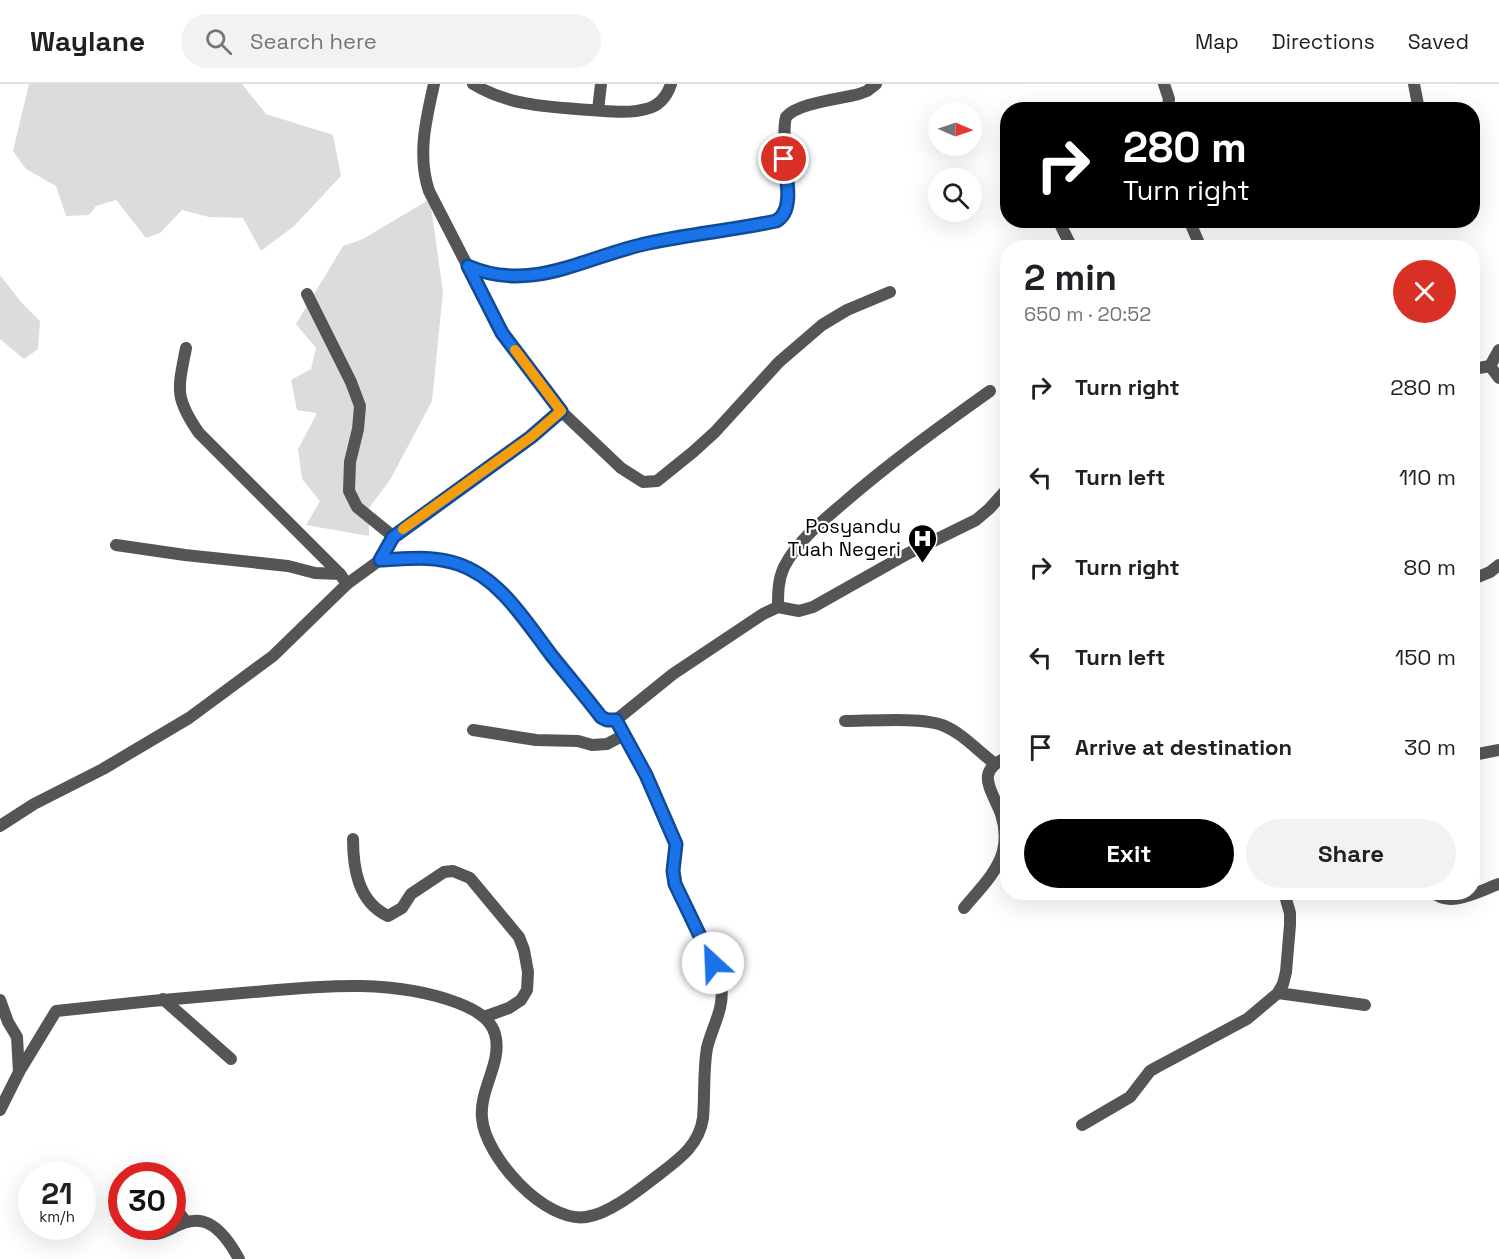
<!DOCTYPE html>
<html lang="en">
<head>
<meta charset="utf-8">
<style>
  body { margin:0; font-family:"Space Grotesk",sans-serif; background:#f2f2f2; color:#202124; height:100vh; display:flex; flex-direction:column; font-size:22px; white-space:nowrap }
  * { box-sizing:border-box; margin:0 }
  p { font-size:20px; color:#757577 }
  .icon { flex:none; width:33px; height:33px; fill:none; stroke:currentColor; stroke-width:2; stroke-linecap:round; stroke-linejoin:round }
  .map { position:relative; flex:1; overflow:hidden }
  .sheet { position:absolute; left:1000px; top:156px; width:480px; height:660px; display:flex; flex-direction:column; background:#fff; border-radius:24px; box-shadow:0 6px 24px #0002 }
  .sheet>* { flex:none }
  .hud { position:absolute; left:1000px; top:18px; width:480px; height:126px; border-radius:24px; box-shadow:0 6px 24px #0002; background:#000; color:#fff; overflow:hidden }
  .needle { width:39px; rotate:92deg }
  .tools { position:absolute; left:928px; top:18px; display:grid; gap:12px }
  .tools a { display:grid; place-items:center; width:54px; height:54px; border-radius:50%; background:#fff; box-shadow:0 6px 24px #0002; font-size:30px }
  .speed { position:absolute; left:18px; top:1078px; display:flex; gap:12px; font-size:30px; font-weight:700; text-align:center }
  .speed>* { display:grid; place-content:center; width:78px; height:78px; border-radius:50%; background:#fff; box-shadow:0 6px 24px #0002; line-height:1 }
  .speed small { font-size:15px; font-weight:400 }
  .speed .limit { border:9px solid #d22; background:#fff; color:#111 }
  .pin { position:absolute; display:grid; place-items:center; width:51px; height:51px; color:#fff; margin:-26px; border:3px solid #fff; border-radius:50%; box-shadow:0 2px 6px #0007 }
  .me { position:absolute; width:66px; margin:-33px; rotate:335deg; stroke-linejoin:round; filter:drop-shadow(0 0 4px #0008) }
  .turn { display:flex; align-items:center; gap:21px; height:126px; padding:0 24px; font-size:27px }
  .turn .icon { width:78px; height:78px; stroke-width:2.5 }
  .turn b { display:block; font-size:42px; line-height:51px }
  .round { display:grid; place-items:center; flex:none; width:63px; height:63px; border-radius:32px; background:#f2f2f2 }
  .headline { display:flex; align-items:center; justify-content:space-between; height:102px; padding:0 24px }
  h1 { font-size:36px; font-weight:700; line-height:45px }
  .action { display:flex; gap:12px; margin-top:auto; padding:12px 24px }
  .action a { flex:1; height:69px; border-radius:36px; background:#000; color:#fff; font-size:24px; font-weight:700; line-height:69px; text-align:center }
  .action a+a { background:#f2f2f2; color:#202124 }
  ul { padding:0; list-style:none }
  li { display:flex; align-items:center; gap:18px; height:90px; padding:0 24px }
  li div { flex:1 }
  li b { display:block; font-size:22px }
  li em { font-style:normal }
  header { display:flex; align-items:center; gap:36px; box-sizing:border-box; height:84px; padding:0 30px; background:#fff; border-bottom:2px solid #e0e0e0 }
  header strong { font-size:28px }
  nav { display:flex; gap:33px; margin-inline-start:auto; font-size:21px }
  .search { width:420px; height:54px; background:#f2f2f2; display:flex; align-items:center; gap:15px; box-sizing:border-box; padding:0 21px; border-radius:33px; color:#757577; font-size:22px }
  .map>svg:first-child { display:block }
</style>
</head>
<body>
<header>
<strong>Waylane</strong>
<div class="search"><svg class="icon" aria-label="search" viewBox="0 0 24 24"><circle cx="10" cy="10" r="6"/><path d="M15 15l6 6"/></svg>Search here</div>
<nav><a>Map</a><a>Directions</a><a>Saved</a></nav>
</header>
<div class="map">
<svg width="1499" height="1175" viewBox="0 0 1499 1175">
  <rect width="100%" height="100%" fill="#fff"/>
  <g fill="#dcdcdc">
    <polygon points="29,0 242,0 266,30 333,51 341,92 294,142 261,167 243,134 209,133 182,126 160,149 146,154 116,116 96,122 89,131 66,132 56,102 26,85 13,67"/>
    <polygon points="430,115 443,208 432,317 390,396 369,424 369,452 306,441 320,417 302,395 298,365 317,329 297,326 291,296 311,285 316,264 296,240 343,162 363,155"/>
    <polygon points="0,191 21,218 40,237 38,265 24,275 0,255"/>
  </g>
  <g fill="none" stroke-linecap="round" stroke-linejoin="round">
    <g stroke="#555" stroke-width="12">
      <path d="M434,0C426,36 417,71 429,107L502,249L561,327L621,384L643,398L657,397L693,368L715,348L779,278L822,241L847,226L890,208"/>
      <path d="M473,0C509,22 550,23 590,26C608,27 628,30 646,25C659,22 667,12 671,0"/>
      <polyline points="1164,0 1169,15 1167,26"/>
      <polyline points="1414,0 1419,26"/>
      <polyline points="598,26 601,0"/>
      <polyline points="1058,136 1072,164"/>
      <polyline points="1189,136 1201,164"/>
      <path d="M468,182C533,210 586,172 649,159C691,150 734,146 776,137C798,126 779,59 786,33C797,19 840,15 859,10L867,7L876,0"/>
      <polyline points="307,210 351,298 360,322 358,345 350,378 349,407 357,423 394,453"/>
      <path d="M186,264C178,305 174,313 199,349L340,490L347,500"/>
      <polyline points="1490,282 1499,266"/>
      <polyline points="1490,282 1499,294"/>
      <polyline points="1473,285 1490,282"/>
      <polyline points="116,461 185,471 288,482 315,489 340,490"/>
      <path d="M380,476C406,475 434,471 458,480C500,494 526,538 552,572C568,592 585,612 601,633L607,636H616L673,590L763,530L778,523L799,527L813,523L907,470L976,436L989,425L1008,404"/>
      <polyline points="1473,495 1490,488 1499,481"/>
      <path d="M778,523C778,509 778,496 784,483C796,459 820,439 840,422C888,380 938,344 990,307"/>
      <path d="M845,637C869,637 922,633 942,641C961,648 978,667 994,679"/>
      <polyline points="473,646 536,656 578,657 592,661 607,660 624,651"/>
      <polyline points="1473,671 1499,666"/>
      <polyline points="0,742 34,720 103,685 189,634 273,572 347,500 380,476 394,453 531,353 561,327"/>
      <path d="M353,755C353,784 358,818 388,832L402,824L411,810L444,788L453,787L470,794L519,853L524,866L528,888L527,906L521,916L509,924L484,933"/>
      <path d="M1433,808C1449,825 1481,806 1499,800"/>
      <path d="M964,824C977,808 998,788 1003,767C1006,754 1005,742 1001,730C991,704 974,687 1008,673"/>
      <polyline points="1278,909 1365,921"/>
      <polyline points="163,915 231,975"/>
      <polyline points="0,916 8,938 17,953 19,988"/>
      <path d="M0,1026L19,988L56,927C118,920 180,914 242,909C314,903 388,893 458,919C473,925 490,933 495,950C503,978 479,1005 482,1034C485,1073 545,1139 586,1133C609,1130 639,1106 657,1092C678,1076 699,1062 703,1034C705,1011 703,987 707,964C712,943 725,924 721,901C715,865 687,834 675,800L673,787L676,760L646,691L616,636"/>
      <polyline points="1082,1041 1130,1013 1150,987 1157,983 1247,935 1278,909 1283,900 1286,888 1290,841 1290,829 1284,808"/>
      <polyline points="119,1116 122,1119"/>
      <polyline points="172,1119 186,1138"/>
      <path d="M139,1143C166,1173 195,1093 239,1175"/>
    </g>
  </g>
  <g fill="none" stroke-linecap="round" stroke-linejoin="round">
    <defs>
      <path id="route" d="M713,879L675,800L673,787L676,760L646,691L616,636H607L601,633C585,612 568,592 552,572C526,538 500,494 458,480C433,471 406,475 380,476L393,453L531,353L561,327L502,249L468,182C532,210 586,172 649,159C691,150 734,146 776,137C795,127 786,93 784,75"/>
    </defs>
    <use href="#route" stroke="#114b97" stroke-width="15"/>
    <use href="#route" stroke="#1a73e8" stroke-width="10"/>
    <polyline stroke="#f59e0b" stroke-width="10" points="403,445 531,353 561,327 515,266"/>
  </g>
  <defs>
    <symbol id="hospital-pin" viewBox="-11 -11 22 30"><path d="M0 17L-7.5 6A9.5 9.5 0 1 1 7.5 6Z" fill="#000" stroke="#fff"/><path d="M-5-5h3v3.5h4V-5h3V5h-3V1.5h-4V5h-3Z" fill="#fff"/></symbol>
  </defs>
  <g fill-rule="evenodd">
    <use href="#hospital-pin" x="906" y="438" width="33" height="45"/>
  </g>
  <g text-anchor="middle" dominant-baseline="central" stroke-width="4.5" stroke-linejoin="round" paint-order="stroke">
    <g font-size="20" fill="#000" stroke="#fff" text-anchor="end">
      <text x="901" y="442">Posyandu<tspan x="901" dy="23">Tuah Negeri</tspan></text>
    </g>
  </g>
</svg>
<div class="tools">
<a><svg class="needle" viewBox="-14 -14 28 28"><path d="M0-13l5 13h-10z" fill="#e53935"/><path d="M0 13l5-13h-10z" fill="#757577"/></svg></a>
<a><svg class="icon" aria-label="search" viewBox="0 0 24 24"><circle cx="10" cy="10" r="6"/><path d="M15 15l6 6"/></svg></a>
</div>
<div class="speed"><div>21<small>km/h</small></div><div class="limit">30</div></div>
<div class="pin" style="left:784px;top:75px;background:#d93025"><svg class="icon" aria-label="arrive" viewBox="0 0 24 24"><path d="M6 21V4h12l-3 4 3 4H6"/></svg></div>
<svg class="me" style="left:713px;top:879px" viewBox="-20 -20 40 40"><circle r="19" fill="#fff"/><path d="M0-13L10 11 0 6-10 11z" fill="#1a73e8"/></svg>
<div class="hud">
<div class="turn"><svg class="icon" aria-label="right" viewBox="0 0 24 24"><path d="M7 20v-9h11M14 6l5 5-5 5"/></svg><div><b>280 m</b>Turn right</div></div>
</div>
<section class="sheet">
<div class="headline"><div><h1>2 min</h1><p>650 m · 20:52</p></div><a class="round" style="background:#d93025;color:#fff"><svg class="icon" aria-label="close" viewBox="0 0 24 24"><path d="M6 6l12 12M18 6L6 18"/></svg></a></div>
<ul>
<li><svg class="icon" aria-label="right" viewBox="0 0 24 24"><path d="M7 20v-9h11M14 6l5 5-5 5"/></svg><div><b>Turn right</b></div><em>280 m</em></li>
<li><svg class="icon" aria-label="left" viewBox="0 0 24 24"><path d="M17 20v-9H6M10 6l-5 5 5 5"/></svg><div><b>Turn left</b></div><em>110 m</em></li>
<li><svg class="icon" aria-label="right" viewBox="0 0 24 24"><path d="M7 20v-9h11M14 6l5 5-5 5"/></svg><div><b>Turn right</b></div><em>80 m</em></li>
<li><svg class="icon" aria-label="left" viewBox="0 0 24 24"><path d="M17 20v-9H6M10 6l-5 5 5 5"/></svg><div><b>Turn left</b></div><em>150 m</em></li>
<li><svg class="icon" aria-label="arrive" viewBox="0 0 24 24"><path d="M6 21V4h12l-3 4 3 4H6"/></svg><div><b>Arrive at destination</b></div><em>30 m</em></li>
</ul>
<div class="action"><a>Exit</a><a>Share</a></div>
</section>
</div>
</body>
</html>
